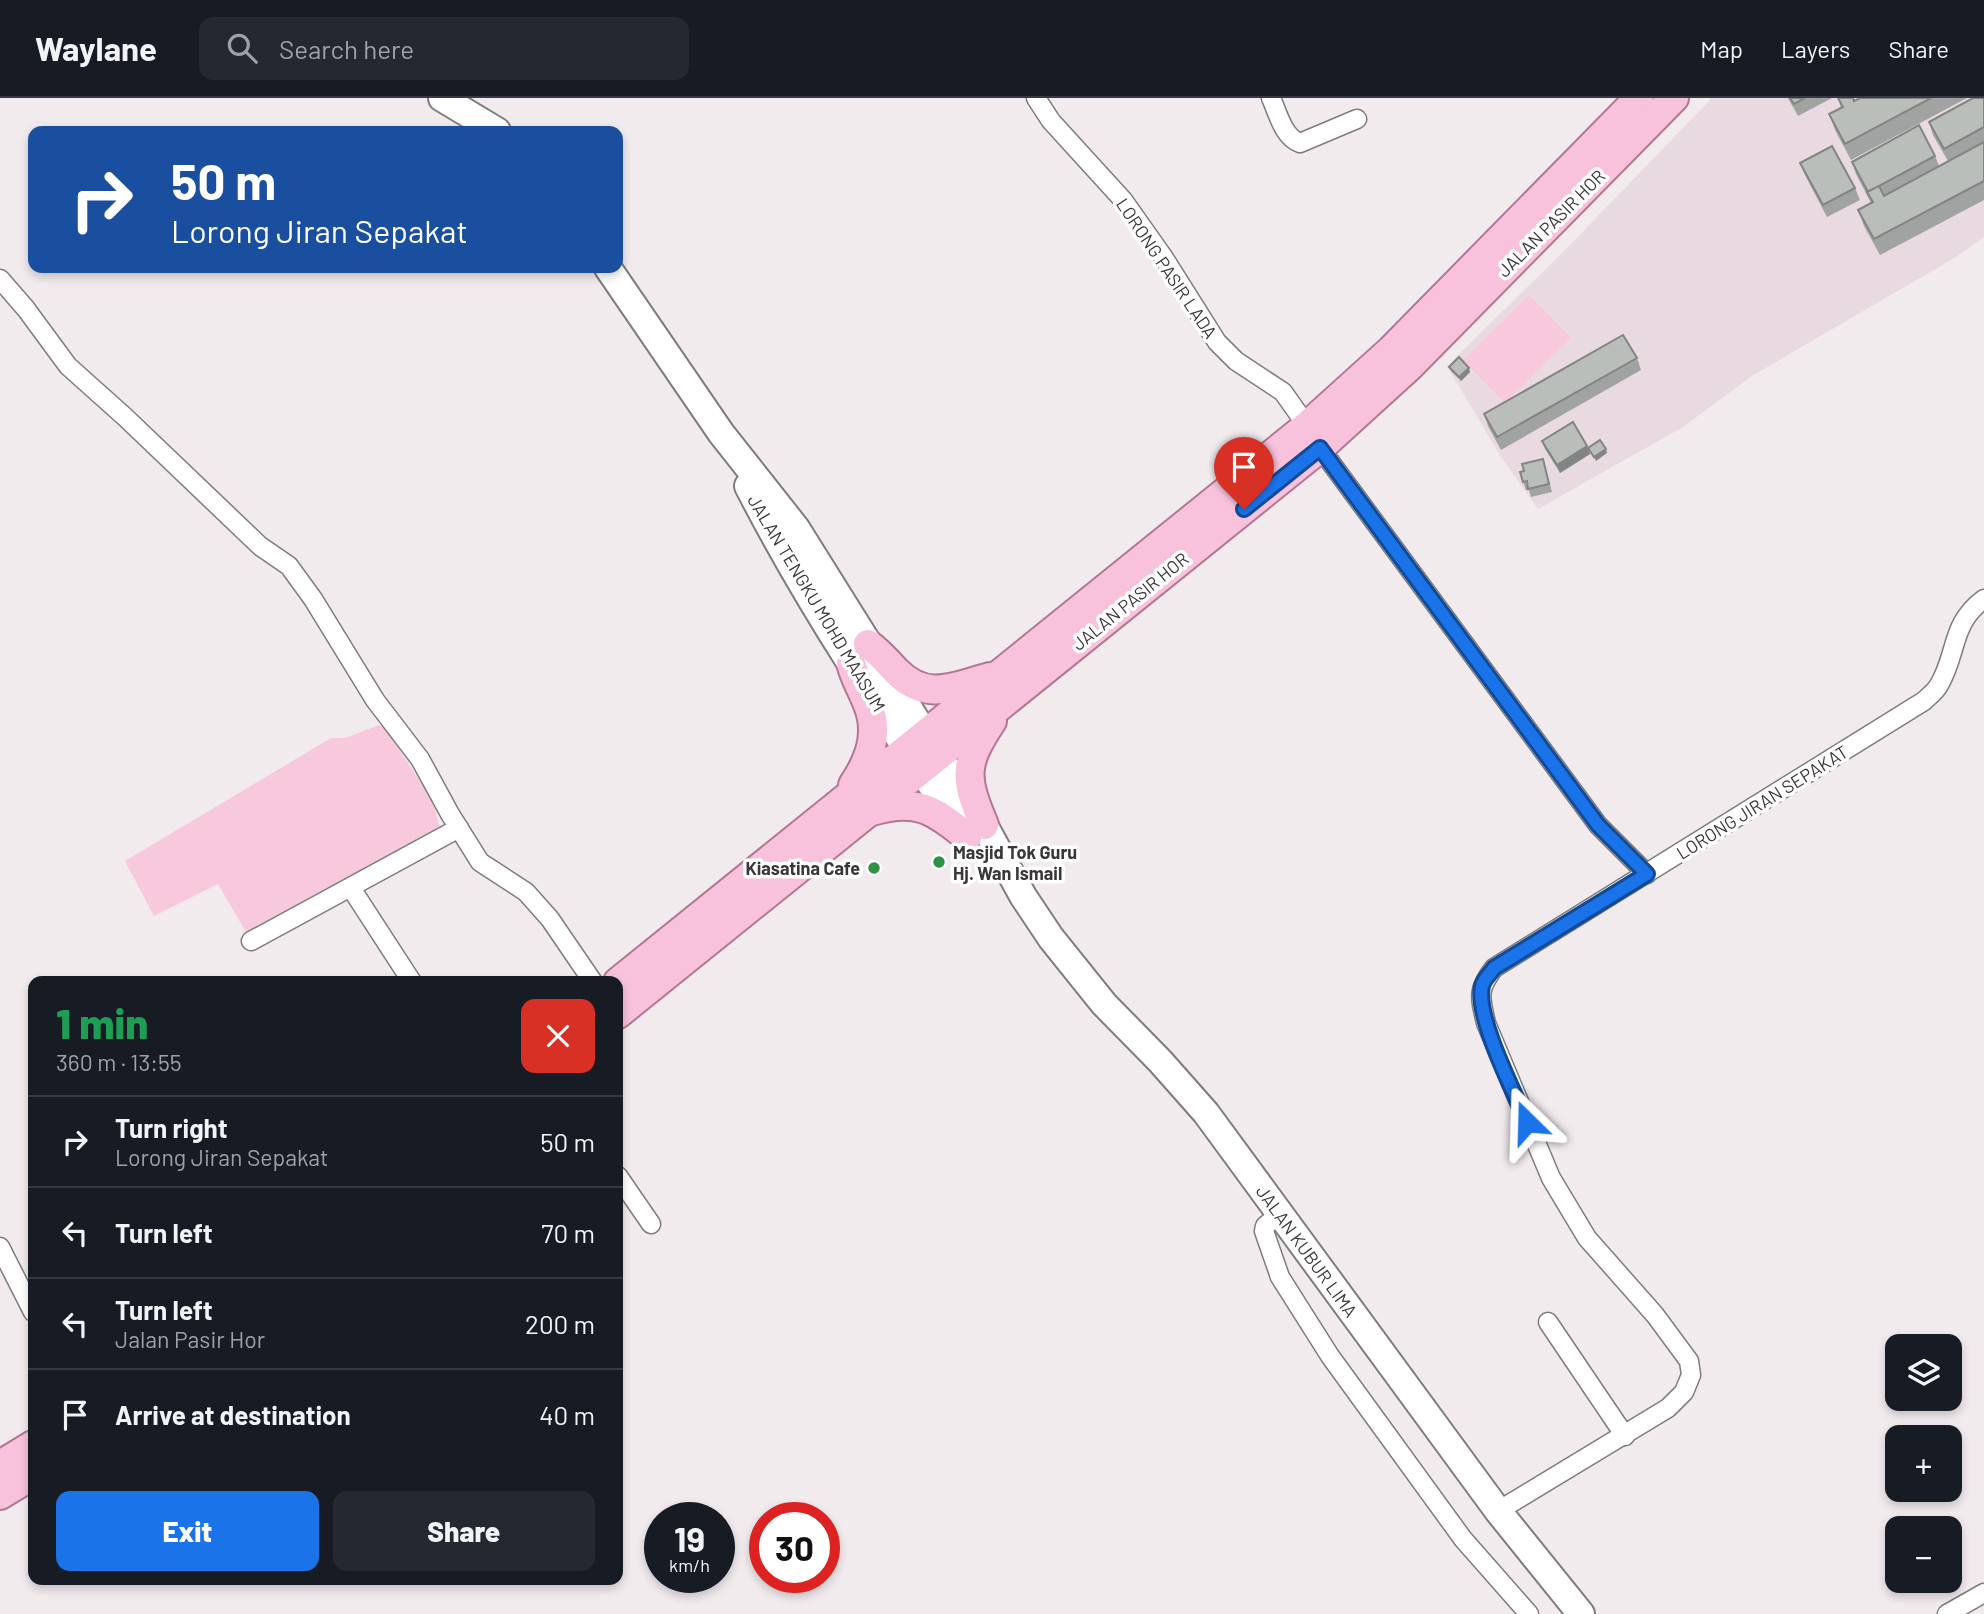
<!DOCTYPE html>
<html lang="en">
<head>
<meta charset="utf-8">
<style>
  body { margin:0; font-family:Barlow,sans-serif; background:#242831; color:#f1f3f6; height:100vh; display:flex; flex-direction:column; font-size:26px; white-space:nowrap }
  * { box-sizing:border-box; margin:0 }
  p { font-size:23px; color:#9ea1a6 }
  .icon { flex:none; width:38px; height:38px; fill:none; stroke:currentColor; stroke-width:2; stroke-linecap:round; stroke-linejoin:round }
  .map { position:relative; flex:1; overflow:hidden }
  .drawer { position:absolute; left:28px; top:878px; width:595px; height:609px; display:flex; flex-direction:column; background:#171b24; border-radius:14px; box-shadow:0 4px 10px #0003 }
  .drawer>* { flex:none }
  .banner { position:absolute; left:28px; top:28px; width:595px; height:147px; border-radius:14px; box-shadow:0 4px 10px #0003; background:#1a4fa0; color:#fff; overflow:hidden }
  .fabs { position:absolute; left:1885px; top:1236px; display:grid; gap:14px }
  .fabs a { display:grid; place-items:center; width:77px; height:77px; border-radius:14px; background:#171b24; box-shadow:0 4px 10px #0003; font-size:35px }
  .speed { position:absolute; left:644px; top:1404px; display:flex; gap:14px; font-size:35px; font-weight:700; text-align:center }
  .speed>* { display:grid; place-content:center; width:91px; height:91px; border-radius:50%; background:#171b24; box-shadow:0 4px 10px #0003; line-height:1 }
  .speed small { font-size:18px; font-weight:400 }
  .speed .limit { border:10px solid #d22; background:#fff; color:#111 }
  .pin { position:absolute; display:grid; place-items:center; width:60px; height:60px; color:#fff; margin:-72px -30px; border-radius:50% 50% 50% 0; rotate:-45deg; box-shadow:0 0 7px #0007 }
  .pin .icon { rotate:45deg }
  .me { position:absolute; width:77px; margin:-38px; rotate:338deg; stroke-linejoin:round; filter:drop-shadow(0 0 5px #0008) }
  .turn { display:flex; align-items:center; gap:24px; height:147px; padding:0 28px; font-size:32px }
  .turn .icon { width:91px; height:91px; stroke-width:2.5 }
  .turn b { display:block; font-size:49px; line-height:60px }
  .round { display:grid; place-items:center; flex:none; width:74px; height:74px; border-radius:14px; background:#242831 }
  .overview { display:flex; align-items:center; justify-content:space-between; height:119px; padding:0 28px }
  h1 { font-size:42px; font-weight:800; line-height:52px; color:#1e9e55 }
  .button { display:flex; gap:14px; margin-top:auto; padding:14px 28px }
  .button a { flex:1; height:80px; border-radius:14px; background:#1a73e8; color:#fff; font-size:28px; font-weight:800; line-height:80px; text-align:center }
  .button a+a { background:#242831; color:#f1f3f6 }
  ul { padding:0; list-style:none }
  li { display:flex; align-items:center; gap:21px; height:91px; padding:0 28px; border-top:2px solid #363941 }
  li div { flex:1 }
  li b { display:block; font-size:26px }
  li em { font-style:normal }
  header { display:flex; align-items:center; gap:42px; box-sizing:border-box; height:98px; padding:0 35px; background:#171b24; border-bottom:2px solid #363941 }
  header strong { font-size:33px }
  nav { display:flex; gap:38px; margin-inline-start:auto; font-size:24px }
  .search { width:490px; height:63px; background:#242831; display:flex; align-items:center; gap:18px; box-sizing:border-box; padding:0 24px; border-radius:14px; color:#9ea1a6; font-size:26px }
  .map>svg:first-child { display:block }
</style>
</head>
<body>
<header>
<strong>Waylane</strong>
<div class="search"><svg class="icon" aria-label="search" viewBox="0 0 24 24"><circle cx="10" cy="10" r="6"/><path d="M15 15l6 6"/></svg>Search here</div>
<nav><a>Map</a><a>Layers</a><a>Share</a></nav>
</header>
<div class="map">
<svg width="1984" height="1516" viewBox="0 0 1984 1516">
  <rect width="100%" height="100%" fill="#f1ebee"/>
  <polygon fill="#e8dae0" points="1712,0 1984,0 1984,139 1956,159 1752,278 1683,329 1538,411 1501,359 1447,268 1568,149"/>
  <g fill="#f8c8dd">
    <polygon points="1529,197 1571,240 1505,305 1463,262"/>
    <polygon points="379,627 385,630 432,702 441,733 374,772 328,789 246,834 218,786 154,818 125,763 331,640 345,640"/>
  </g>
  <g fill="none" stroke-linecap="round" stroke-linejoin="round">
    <defs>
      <g id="street">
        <polyline points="1036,0 1051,23 1123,102 1164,160 1217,244 1236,263 1283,294 1307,328"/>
        <path d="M1271,0C1278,15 1283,39 1300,45L1357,21"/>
        <polyline points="0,181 26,211 68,268 125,319 260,448 289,468 313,501 375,602 420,661 450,716 480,764 526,794 550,821 593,884"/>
        <polyline points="1320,350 1598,727 1647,776"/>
        <polyline points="351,790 412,884"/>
        <polyline points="251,843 459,730"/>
        <polyline points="618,1078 651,1126"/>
        <polyline points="1280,1116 1265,1128 1264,1133 1280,1179 1330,1258 1463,1441 1529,1516"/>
        <polyline points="0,1149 33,1214"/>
        <polyline points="1548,1224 1625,1338"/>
        <path d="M1498,1413L1668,1310L1684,1294L1691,1277L1689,1263L1655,1217L1587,1140L1551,1080L1486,925C1480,899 1477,892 1494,870L1924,603C1929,598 1936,593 1939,587C1958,555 1950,526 1984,501"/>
        <polyline points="1947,1516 1984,1495"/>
      </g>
      <g id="secondary">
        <polyline points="442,0 497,33"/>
        <polyline points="608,170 721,335 796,430 938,657 984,727 1023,798 1051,840 1104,906 1160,963 1206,1015 1498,1413 1581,1516"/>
        <path d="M748,388C810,509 886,622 963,733"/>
      </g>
      <g id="primary">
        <path d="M868,546C879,554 887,563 896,573C927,604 953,589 990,579"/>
        <path d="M851,565C855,581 863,593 868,607C880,636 869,663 853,687"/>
        <path d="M872,713C916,700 933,711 967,739"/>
        <path d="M984,727C964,679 963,667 992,623"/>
        <polyline points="618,884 1307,328 1391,252 1639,0"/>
        <polyline points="618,916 1320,350 1409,269 1674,0"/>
        <polyline points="0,1367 33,1347"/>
        <polyline points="0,1397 33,1377"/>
      </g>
    </defs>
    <use href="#street" stroke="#807b7d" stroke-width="21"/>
    <use href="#secondary" stroke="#807b7d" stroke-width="30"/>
    <use href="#primary" stroke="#b37794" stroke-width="32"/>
    <use href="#street" stroke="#fff" stroke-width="18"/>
    <use href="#secondary" stroke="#fff" stroke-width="26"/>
    <use href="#primary" stroke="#f8c2dc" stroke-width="28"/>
  </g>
  <g fill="#a0a3a1">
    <polygon points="1788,0 1832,0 1798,18"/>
    <polygon points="1838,0 1853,0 1854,3 1860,0 1967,0 1851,62 1835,32 1829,16 1841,10"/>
    <polygon points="1984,0 1984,43 1948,63 1933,37 1929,24"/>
    <polygon points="1984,44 1984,102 1880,157 1864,128 1858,112 1871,105 1856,76 1852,64 1935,58 1939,68"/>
    <polygon points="1800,65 1855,90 1860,102 1827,119 1805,77"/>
    <polygon points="1637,260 1641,272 1501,352 1488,328 1484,316"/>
    <polygon points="1449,269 1470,274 1461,283 1451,273"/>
    <polygon points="1542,343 1587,348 1590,356 1560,375 1545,351"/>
    <polygon points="1543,361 1552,394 1531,399 1529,392 1526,392 1523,384 1524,373"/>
  </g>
  <g fill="#828583">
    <polygon points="1469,270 1470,274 1461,283 1459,279"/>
    <polygon points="1587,348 1590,356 1560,375 1557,367"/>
    <polygon points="1606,351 1607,355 1596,363 1594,359"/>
  </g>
  <g fill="#babebb" stroke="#828583" stroke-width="2">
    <polygon points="1790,0 1805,0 1794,6"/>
    <polygon points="1838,0 1853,0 1854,3 1860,0 1931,0 1845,46 1829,16 1843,9"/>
    <polygon points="1973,0 1984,0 1984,29 1944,51 1929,24"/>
    <polygon points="1919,27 1935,58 1868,94 1852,64"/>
    <polygon points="1984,44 1984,83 1874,141 1858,112 1873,104 1867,94 1879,88 1884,98"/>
    <polygon points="1832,48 1855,90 1823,107 1800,65"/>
    <polygon points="1623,237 1637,260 1497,339 1484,316"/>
    <polygon points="1459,259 1469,270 1459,279 1449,269"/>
    <polygon points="1573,324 1587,348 1557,367 1542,343"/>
    <polygon points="1600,342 1606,351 1594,359 1588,350"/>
    <polygon points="1543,361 1549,386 1528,391 1527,383 1523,384 1520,374 1524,373 1522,366"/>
  </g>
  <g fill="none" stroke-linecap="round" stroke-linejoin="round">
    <defs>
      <path id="route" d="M1244,411L1320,350L1598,727L1647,776L1494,870C1490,876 1483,882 1482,888C1475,918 1514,994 1527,1024"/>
    </defs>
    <use href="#route" stroke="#114b97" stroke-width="18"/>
    <use href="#route" stroke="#1a73e8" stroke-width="12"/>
  </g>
  <g fill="#2f9145" stroke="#fff" stroke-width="2.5">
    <circle cx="939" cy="764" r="7"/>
    <circle cx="874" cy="770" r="7"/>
  </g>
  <g text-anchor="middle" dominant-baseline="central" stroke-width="7" stroke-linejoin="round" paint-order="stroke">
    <g font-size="18" fill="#393738" stroke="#fff">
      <text transform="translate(1551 125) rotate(-45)">JALAN PASIR HOR</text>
      <text transform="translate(1167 170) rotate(56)">LORONG PASIR LADA</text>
      <text transform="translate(1130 503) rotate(-39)">JALAN PASIR HOR</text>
      <text transform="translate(817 505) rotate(59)">JALAN TENGKU MOHD MAASUM</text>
      <text transform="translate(1762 704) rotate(-32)">LORONG JIRAN SEPAKAT</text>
      <text transform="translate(1307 1153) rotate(54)">JALAN KUBUR LIMA</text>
    </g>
    <g font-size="18" font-weight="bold" fill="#393738" stroke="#fff" text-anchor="start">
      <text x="953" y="754">Masjid Tok Guru<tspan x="953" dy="21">Hj. Wan Ismail</tspan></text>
      <text x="860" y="770" text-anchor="end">Kiasatina Cafe</text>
    </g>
  </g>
</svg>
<div class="fabs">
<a><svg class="icon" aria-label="layers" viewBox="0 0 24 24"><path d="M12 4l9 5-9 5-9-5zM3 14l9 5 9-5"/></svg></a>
<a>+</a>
<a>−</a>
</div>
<div class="speed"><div>19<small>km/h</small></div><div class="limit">30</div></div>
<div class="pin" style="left:1244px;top:411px;background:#d93025"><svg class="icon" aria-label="arrive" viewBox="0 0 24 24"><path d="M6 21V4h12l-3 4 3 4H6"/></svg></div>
<svg class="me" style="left:1527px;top:1024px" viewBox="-20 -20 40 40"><path d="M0-17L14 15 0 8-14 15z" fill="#1a73e8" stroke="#fff" stroke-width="4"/></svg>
<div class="banner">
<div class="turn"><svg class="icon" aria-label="right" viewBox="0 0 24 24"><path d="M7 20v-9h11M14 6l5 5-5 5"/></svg><div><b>50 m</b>Lorong Jiran Sepakat</div></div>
</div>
<section class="drawer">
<div class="overview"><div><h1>1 min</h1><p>360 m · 13:55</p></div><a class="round" style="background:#d93025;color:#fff"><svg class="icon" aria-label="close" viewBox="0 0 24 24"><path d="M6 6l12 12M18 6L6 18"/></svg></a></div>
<ul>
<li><svg class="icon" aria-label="right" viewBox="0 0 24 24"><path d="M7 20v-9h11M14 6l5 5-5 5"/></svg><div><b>Turn right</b><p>Lorong Jiran Sepakat</p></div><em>50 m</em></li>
<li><svg class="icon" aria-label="left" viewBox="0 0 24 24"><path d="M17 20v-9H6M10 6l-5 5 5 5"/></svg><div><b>Turn left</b></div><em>70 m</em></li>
<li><svg class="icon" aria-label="left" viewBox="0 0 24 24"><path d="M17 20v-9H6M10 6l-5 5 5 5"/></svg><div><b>Turn left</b><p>Jalan Pasir Hor</p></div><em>200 m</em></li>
<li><svg class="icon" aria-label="arrive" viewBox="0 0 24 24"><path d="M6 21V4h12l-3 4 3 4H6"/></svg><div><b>Arrive at destination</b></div><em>40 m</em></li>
</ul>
<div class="button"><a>Exit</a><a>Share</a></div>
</section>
</div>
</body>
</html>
